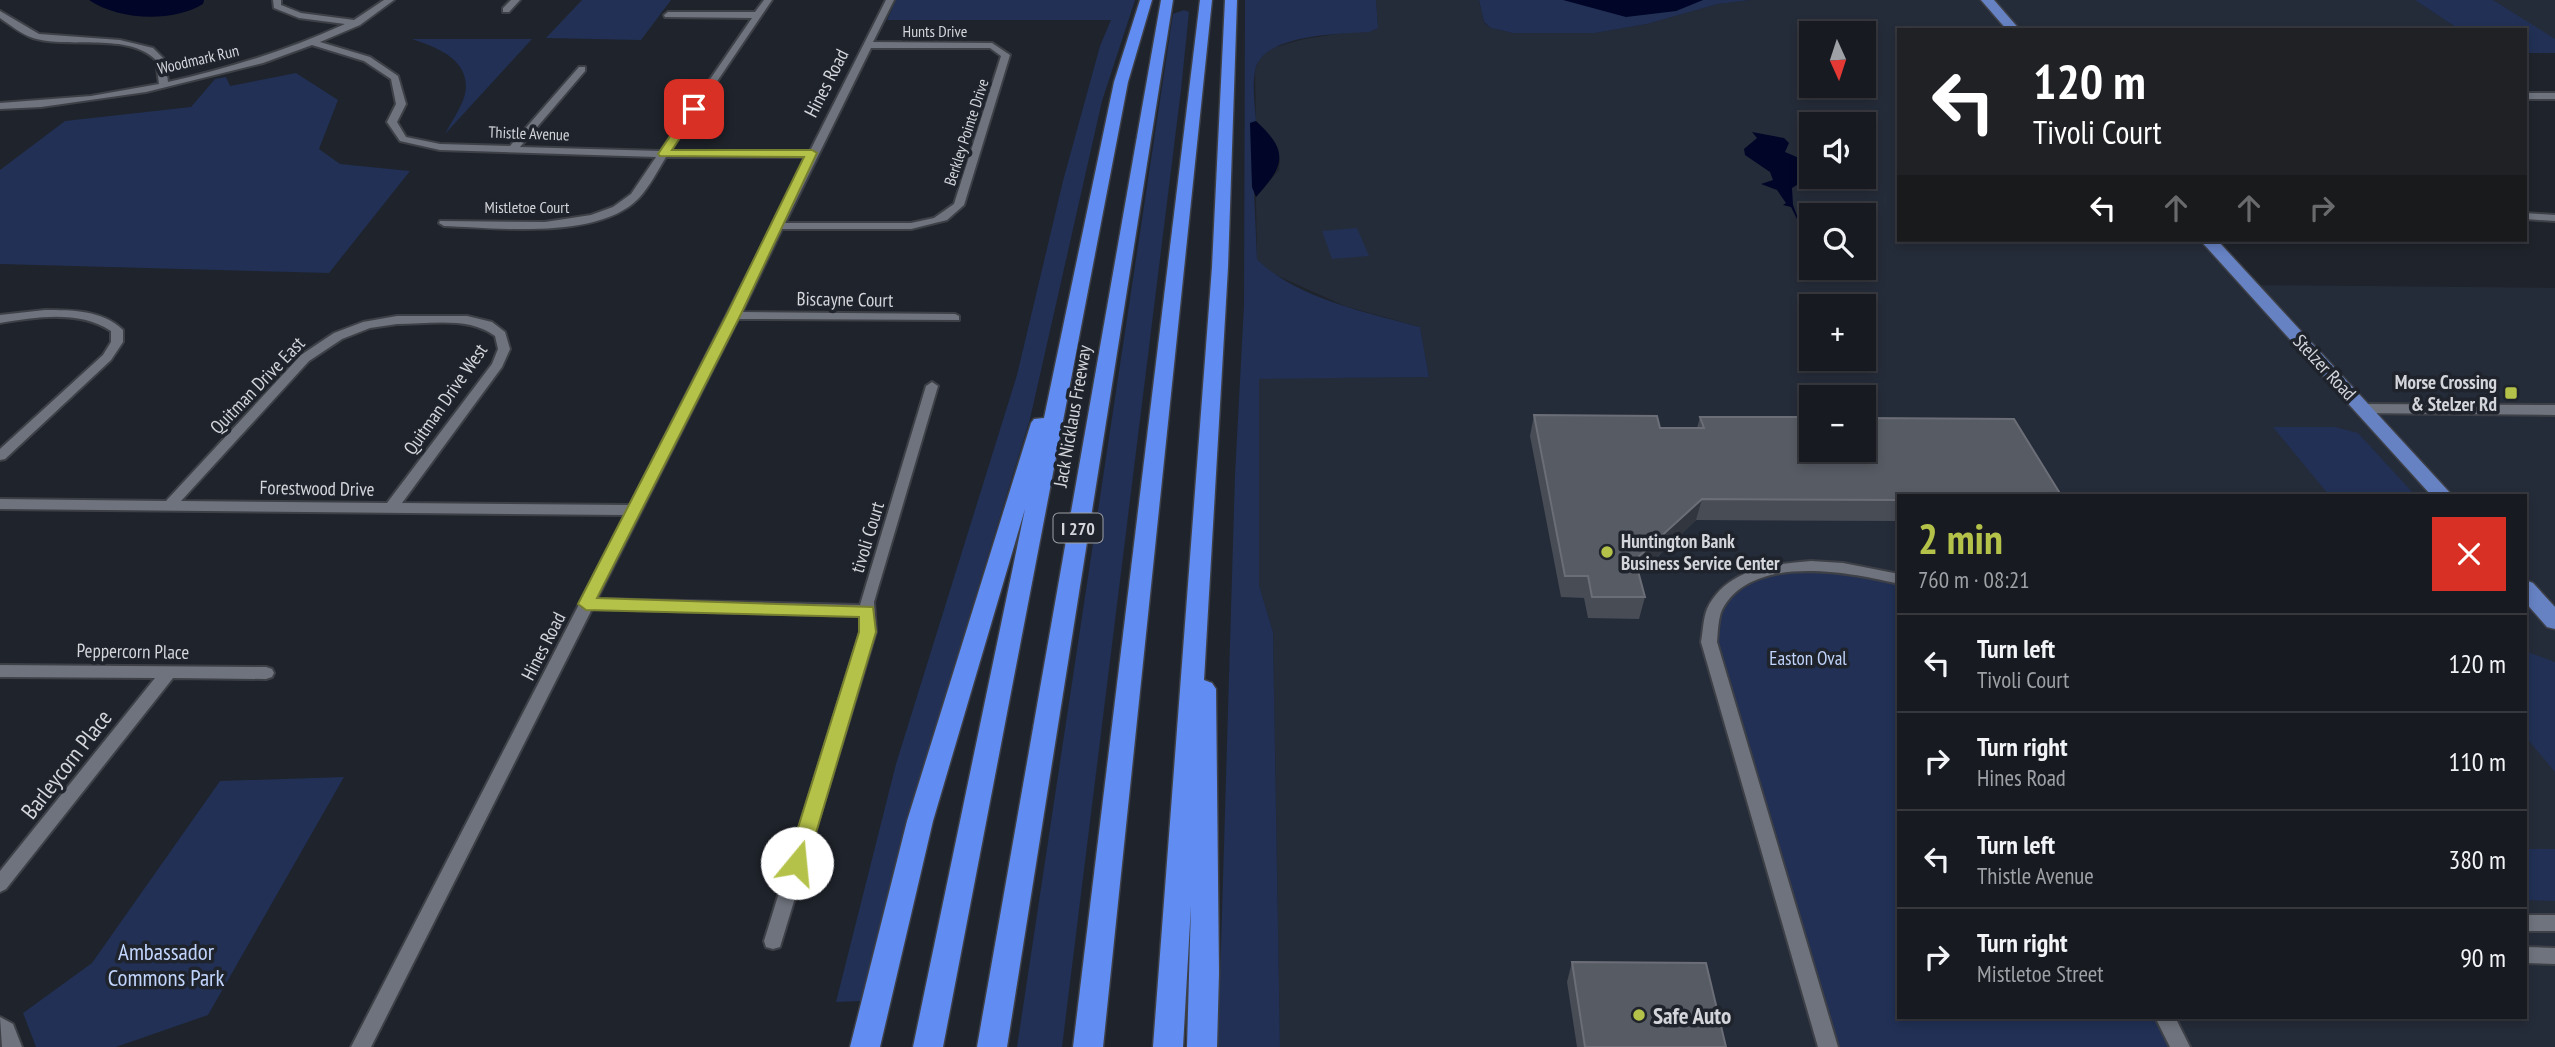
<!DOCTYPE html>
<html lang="en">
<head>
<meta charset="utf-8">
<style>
  body { margin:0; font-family:"PT Sans Narrow",sans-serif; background:#24272d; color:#f1f3f6; height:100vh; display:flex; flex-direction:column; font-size:26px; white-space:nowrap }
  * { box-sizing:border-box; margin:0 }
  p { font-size:23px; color:#9ea1a5 }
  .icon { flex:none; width:38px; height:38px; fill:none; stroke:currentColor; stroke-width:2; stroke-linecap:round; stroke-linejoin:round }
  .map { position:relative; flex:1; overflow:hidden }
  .details { position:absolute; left:1897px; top:494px; width:630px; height:525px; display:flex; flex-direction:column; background:#171a20; border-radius:0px; box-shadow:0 4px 10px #0003,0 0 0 2px #36383e }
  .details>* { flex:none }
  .top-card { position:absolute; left:1897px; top:28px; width:630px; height:214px; border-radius:0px; box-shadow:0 4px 10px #0003,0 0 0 2px #36383e; background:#202124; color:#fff; overflow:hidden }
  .needle { width:46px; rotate:177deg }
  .buttons { position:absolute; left:1799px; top:21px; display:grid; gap:14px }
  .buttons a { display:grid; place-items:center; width:77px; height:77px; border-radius:0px; background:#171a20; box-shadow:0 4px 10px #0003,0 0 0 2px #36383e; font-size:35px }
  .pin { position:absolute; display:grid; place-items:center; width:60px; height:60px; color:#fff; margin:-30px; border-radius:14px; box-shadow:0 4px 10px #0006 }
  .me { position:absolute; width:77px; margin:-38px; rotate:17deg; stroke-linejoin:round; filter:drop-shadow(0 0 5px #0008) }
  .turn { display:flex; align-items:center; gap:24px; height:147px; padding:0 21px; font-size:32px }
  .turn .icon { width:91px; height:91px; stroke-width:2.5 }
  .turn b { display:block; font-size:49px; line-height:60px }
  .lanes { display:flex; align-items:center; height:66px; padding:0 21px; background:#0003; justify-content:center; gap:35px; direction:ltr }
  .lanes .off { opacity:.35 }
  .round { display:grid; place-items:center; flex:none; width:74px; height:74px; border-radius:0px; background:#24272d }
  .headline { display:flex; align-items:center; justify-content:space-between; height:119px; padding:0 21px }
  h1 { font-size:42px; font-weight:700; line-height:52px; color:#b5c249 }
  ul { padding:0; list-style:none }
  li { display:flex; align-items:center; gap:21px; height:98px; padding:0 21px; border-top:2px solid #36383e }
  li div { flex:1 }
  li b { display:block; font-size:26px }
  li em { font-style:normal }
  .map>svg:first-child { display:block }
</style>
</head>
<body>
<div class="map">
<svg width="2555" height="1047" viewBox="0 0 2555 1047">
  <rect width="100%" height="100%" fill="#1f232b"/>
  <g fill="#252c39" fill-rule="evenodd">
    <path d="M1376,0H1479L1484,23L1491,28L1513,33H1595L1647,24L1718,4L1751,0H2415L2460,30H1899V240H2207L2249,285L2555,288V1047H1280L1273,632L1259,585V378L1429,377L1420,327L1345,306L1271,273L1257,259L1256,197L1279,170L1280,160L1274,142L1256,121L1255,71L1259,59L1272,48L1304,39L1378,28ZM1811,33H1864V86H1811ZM1811,124H1864V177H1811ZM1811,215H1864V268H1811ZM1811,306H1864V359H1811ZM1811,397H1864V450H1811ZM1899,495H2525V1017H1899Z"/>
    <polygon points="2493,0 2555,0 2555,39 2552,39"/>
  </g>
  <g fill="#213054">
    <polygon points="582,0 671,0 641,40 546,38"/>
    <polygon points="896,0 1135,0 1102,101 1030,419 920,777 861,1001 836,1002 896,764 1017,375 1063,181 1100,46 1111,20 887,20"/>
    <path d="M1245,0H1376L1378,28L1369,32C1339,34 1261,34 1255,71C1252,87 1255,106 1256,121L1251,123L1257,259C1295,298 1369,313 1420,327L1429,377L1259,379V585L1273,632L1280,1047H1218L1235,475L1244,305Z"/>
    <polygon points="1479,0 1751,0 1718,4 1647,24 1595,33 1513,33 1491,28 1484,22"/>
    <polygon points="2415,0 2493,0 2555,39 2555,53 2525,53 2525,30 2460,30"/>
    <polygon points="1184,10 1189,12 1181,90 1062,1047 1017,1047 1173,14"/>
    <path d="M412,39H532L445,134C451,122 462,107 465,94C472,60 436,47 412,39Z"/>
    <polygon points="296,73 338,100 319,149 340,164 410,171 329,273 0,264 0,170 65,121 191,107 215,79 226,77 230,86"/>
    <polygon points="1357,228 1369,256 1332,259 1322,231"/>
    <polygon points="2273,427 2335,427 2358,433 2415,495 2329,495"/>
    <polygon points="1788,568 1899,579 1899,1017 2165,1017 2180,1047 1828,1047 1709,642 1725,590"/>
    <polygon points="2525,651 2555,662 2555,772 2525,736"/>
    <polygon points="344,777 208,1015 116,1047 36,1047 23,1013 92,963 220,781"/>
    <polygon points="2525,849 2555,849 2555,901 2525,900"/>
  </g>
  <g fill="#010527">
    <path d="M89,0H204L203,4C172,23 118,20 89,0Z"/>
    <polygon points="1563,0 1703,0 1676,11 1626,17"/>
    <path d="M1256,121C1290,152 1284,166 1256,197L1252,187L1250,123Z"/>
    <polygon points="1752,132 1784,138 1789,143 1785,152 1811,163 1811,176 1792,188 1793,205 1802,229 1791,207 1783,205 1786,203 1777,190 1761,184 1773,180 1770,172 1745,155 1744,149 1757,138"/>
  </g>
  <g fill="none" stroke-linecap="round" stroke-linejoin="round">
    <defs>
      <g id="street">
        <path d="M273,0H281V5L301,13L354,20L384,0H394L360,25L320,42L370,57L398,76L406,104L397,122L406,137L440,144L510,146L579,67H585V71L520,147L661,151L752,18L665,17L664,15L668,12H755L764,0H772L670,151H810L886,0H894L873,42L992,43L1010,55L964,205L947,220L911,229H782L742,312L955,314L959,316V320L738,319L597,599L860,605L926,386L932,382L938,386L874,602L876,632L780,947L773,949L766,947L764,941L860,632V616L592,609L371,1047H351L625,515L0,509V499L166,501L301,355L334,333L363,322L397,316H467L492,322L505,332L510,349L502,367L402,503L630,505L807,157H666C658,170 650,186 639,198C599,240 497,228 444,226L439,223L440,221L545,222L591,215L613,207L631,194L656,157L440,150L400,141L387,122L396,104L391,79L364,61L312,45L263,63L146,92L41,107L0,109V103L91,96L159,84L156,60C128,32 70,49 33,38C21,34 10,25 0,18V11L39,34L120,40L153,48L165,60L168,82C230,68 288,50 345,24L299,18L274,8ZM871,48H990L1001,56L954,204L934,218L911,223H785ZM397,324C429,324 469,316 495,336L498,349L492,364L387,503L181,501L309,361L342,339L370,328Z"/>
        <polygon points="511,0 520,0 509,12 503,12 503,8"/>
        <rect x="2525" y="93" width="30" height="6"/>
        <polygon points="2525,213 2555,215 2555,221 2525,219"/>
        <path d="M45,310C71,310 103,310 123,330V342L111,360L5,459L0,460V449L103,355L111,342V331C79,310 37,317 0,323V315Z"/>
        <path d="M1811,561L1843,563L1899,574V584C1849,572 1751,553 1722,610C1718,619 1718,632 1717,642L1838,1047H1818L1701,642C1703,632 1703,619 1707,609C1726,569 1772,564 1811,561Z"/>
        <polygon points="0,665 266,667 272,669 274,673 272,677 266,679 173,678 6,889 0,892 0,871 155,678 0,677"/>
        <rect x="2525" y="915" width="30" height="16"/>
        <polygon points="2525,947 2555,948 2555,964 2525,963"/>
        <polygon points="0,1017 13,1024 22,1047 2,1047"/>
        <polygon points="2155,1017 2175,1017 2190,1047 2170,1047"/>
      </g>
      <polygon id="secondary" points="2364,404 2555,405 2555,415 2358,413 2355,409"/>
      <g id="primary">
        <polygon points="1981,0 1994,0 2020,30 2007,30"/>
        <polygon points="2200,240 2217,240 2452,495 2431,495"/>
        <polygon points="2525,580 2533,583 2555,607 2555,629 2547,627 2525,602"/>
      </g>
      <g id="highway">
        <polygon points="1140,0 1152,0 1128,82 943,1047 913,1047 1025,509 933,821 880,1047 850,1047 907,821 1031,423 1034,419 1044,418 1114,82"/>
        <polygon points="1161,0 1173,0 1007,1047 977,1047"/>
        <polygon points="1200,0 1212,0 1103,1047 1073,1047"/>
        <polygon points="1225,0 1237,0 1228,267 1204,680 1212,683 1216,689 1219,973 1217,1047 1187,1047 1191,905 1183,1047 1153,1047 1212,267"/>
      </g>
    </defs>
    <use href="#street" stroke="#3e4047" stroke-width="4"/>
    <use href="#secondary" stroke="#3e4047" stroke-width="4"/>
    <use href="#primary" stroke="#3e4047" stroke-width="3"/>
    <use href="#highway" stroke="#3e4047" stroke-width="3"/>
    <use href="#street" fill="#6e737d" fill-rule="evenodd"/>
    <use href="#secondary" fill="#6e737d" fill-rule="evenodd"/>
    <use href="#primary" fill="#6682c3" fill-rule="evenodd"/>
    <use href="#highway" fill="#618cf1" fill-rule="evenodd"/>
  </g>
  <g fill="#484c55">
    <polygon points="1534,415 1660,428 1697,428 1700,417 1899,495 1899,523 1895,521 1696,520 1639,574 1645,597 1639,619 1588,618 1584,598 1561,597 1530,436"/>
    <polygon points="1572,962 1726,1047 1577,1047 1567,982"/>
  </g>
  <polygon fill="#32363e" points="1702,499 1696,520 1630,582 1635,560"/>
  <g fill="#575b63" stroke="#6b6e76" stroke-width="2">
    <polygon points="1534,415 1657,416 1660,428 1704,428 1700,417 1811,417 1811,450 1864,450 1864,418 2014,419 2061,495 1899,495 1899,500 1702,499 1635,560 1645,597 1592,597 1588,576 1565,576"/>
    <polygon points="1572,962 1706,963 1726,1047 1585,1047"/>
  </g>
  <polygon fill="#b5c249" stroke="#767e2f" stroke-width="2" points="694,106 699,109 672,150 812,150 817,153 741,314 597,598 873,607 876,632 807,863 804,869 797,872 790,869 787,863 859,632 859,617 586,610 578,604 727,314 804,157 660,156 658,154 690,107"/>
  <g fill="#b5c249" stroke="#1f232b" stroke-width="2.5">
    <rect x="2504" y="386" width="14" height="14" rx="3.5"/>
    <circle cx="1607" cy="552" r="7"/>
    <circle cx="1639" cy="1015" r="7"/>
  </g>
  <g text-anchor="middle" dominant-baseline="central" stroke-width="7" stroke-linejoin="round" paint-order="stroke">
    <g font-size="16" fill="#d3d5db" stroke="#1f232b">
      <text x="935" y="31">Hunts Drive</text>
      <text transform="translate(198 59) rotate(-13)">Woodmark Run</text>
      <text transform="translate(966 132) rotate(-72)">Berkley Pointe Drive</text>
      <text transform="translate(529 133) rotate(2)">Thistle Avenue</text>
      <text x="527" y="207">Mistletoe Court</text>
    </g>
    <rect fill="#1f232b" stroke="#9da0a6" stroke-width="2" x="1053.5" y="513.5" width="49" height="29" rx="5"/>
    <g font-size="18" font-weight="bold" fill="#d3d5db">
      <text x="1078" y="528">I 270</text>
    </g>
    <g font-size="19" fill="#d3d5db" stroke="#1f232b">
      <text transform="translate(826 83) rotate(-63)">Hines Road</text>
      <text transform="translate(845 299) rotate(1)">Biscayne Court</text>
      <text transform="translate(2325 367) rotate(47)">Stelzer Road</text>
      <text transform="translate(257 385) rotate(-46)">Quitman Drive East</text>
      <text transform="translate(445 399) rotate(-55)">Quitman Drive West</text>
      <text transform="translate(1072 416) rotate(-80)">Jack Nicklaus Freeway</text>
      <text transform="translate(317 488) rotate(1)">Forestwood Drive</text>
      <text transform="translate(867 537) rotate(-73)">tivoli Court</text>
      <text transform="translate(543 646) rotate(-63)">Hines Road</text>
      <text transform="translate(133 651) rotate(1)">Peppercorn Place</text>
    </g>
    <g font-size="19" font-weight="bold" fill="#d3d5db" stroke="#1f232b" text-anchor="end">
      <text x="2497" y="382">Morse Crossing<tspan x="2497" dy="22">&amp; Stelzer Rd</tspan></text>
      <text x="1621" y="541" text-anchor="start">Huntington Bank<tspan x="1621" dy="22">Business Service Center</tspan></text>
    </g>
    <g font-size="19" fill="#c0d4fc" stroke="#1f232b">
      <text x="1808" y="658">Easton Oval</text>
    </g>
    <g font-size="23" fill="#d3d5db" stroke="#1f232b">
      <text transform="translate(66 764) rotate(-52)">Barleycorn Place</text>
    </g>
    <g font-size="23" fill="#c0d4fc" stroke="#1f232b">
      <text x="166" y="951">Ambassador<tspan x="166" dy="26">Commons Park</tspan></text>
    </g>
    <g font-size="23" font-weight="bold" fill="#d3d5db" stroke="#1f232b" text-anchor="start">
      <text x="1653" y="1015">Safe Auto</text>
    </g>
  </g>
</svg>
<div class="buttons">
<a><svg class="needle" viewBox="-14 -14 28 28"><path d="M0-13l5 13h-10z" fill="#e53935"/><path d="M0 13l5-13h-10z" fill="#9ea1a5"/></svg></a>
<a><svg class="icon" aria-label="sound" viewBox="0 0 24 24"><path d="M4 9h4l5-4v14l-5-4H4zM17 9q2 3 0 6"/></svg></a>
<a><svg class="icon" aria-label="search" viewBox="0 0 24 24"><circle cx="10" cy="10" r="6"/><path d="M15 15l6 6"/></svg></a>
<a>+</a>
<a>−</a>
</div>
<div class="pin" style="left:694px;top:109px;background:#d93025"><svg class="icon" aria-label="arrive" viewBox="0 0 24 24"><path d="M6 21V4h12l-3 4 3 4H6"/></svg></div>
<svg class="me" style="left:797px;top:863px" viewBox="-20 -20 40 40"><circle r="19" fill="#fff"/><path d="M0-13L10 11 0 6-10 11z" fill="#b5c249"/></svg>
<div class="top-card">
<div class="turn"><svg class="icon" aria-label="left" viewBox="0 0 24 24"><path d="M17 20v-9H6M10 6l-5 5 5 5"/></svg><div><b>120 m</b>Tivoli Court</div></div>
<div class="lanes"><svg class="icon" aria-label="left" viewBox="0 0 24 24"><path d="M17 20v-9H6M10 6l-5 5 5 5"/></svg><svg class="icon off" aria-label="ahead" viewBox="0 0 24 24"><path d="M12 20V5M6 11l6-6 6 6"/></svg><svg class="icon off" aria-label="ahead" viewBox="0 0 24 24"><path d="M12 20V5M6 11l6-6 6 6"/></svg><svg class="icon off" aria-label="right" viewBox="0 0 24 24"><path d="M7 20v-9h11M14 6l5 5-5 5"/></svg></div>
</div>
<section class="details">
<div class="headline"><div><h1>2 min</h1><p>760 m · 08:21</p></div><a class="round" style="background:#d93025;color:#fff"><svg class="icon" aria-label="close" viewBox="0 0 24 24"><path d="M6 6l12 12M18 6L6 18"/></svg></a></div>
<ul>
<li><svg class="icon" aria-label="left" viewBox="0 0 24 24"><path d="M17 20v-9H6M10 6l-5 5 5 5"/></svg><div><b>Turn left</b><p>Tivoli Court</p></div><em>120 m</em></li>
<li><svg class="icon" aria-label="right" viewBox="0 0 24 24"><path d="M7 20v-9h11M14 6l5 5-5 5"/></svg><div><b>Turn right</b><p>Hines Road</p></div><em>110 m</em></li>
<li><svg class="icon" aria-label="left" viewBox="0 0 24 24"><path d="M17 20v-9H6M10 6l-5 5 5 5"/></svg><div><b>Turn left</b><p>Thistle Avenue</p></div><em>380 m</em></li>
<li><svg class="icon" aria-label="right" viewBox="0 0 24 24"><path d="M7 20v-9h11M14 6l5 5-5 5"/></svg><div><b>Turn right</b><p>Mistletoe Street</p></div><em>90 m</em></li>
</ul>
</section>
</div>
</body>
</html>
